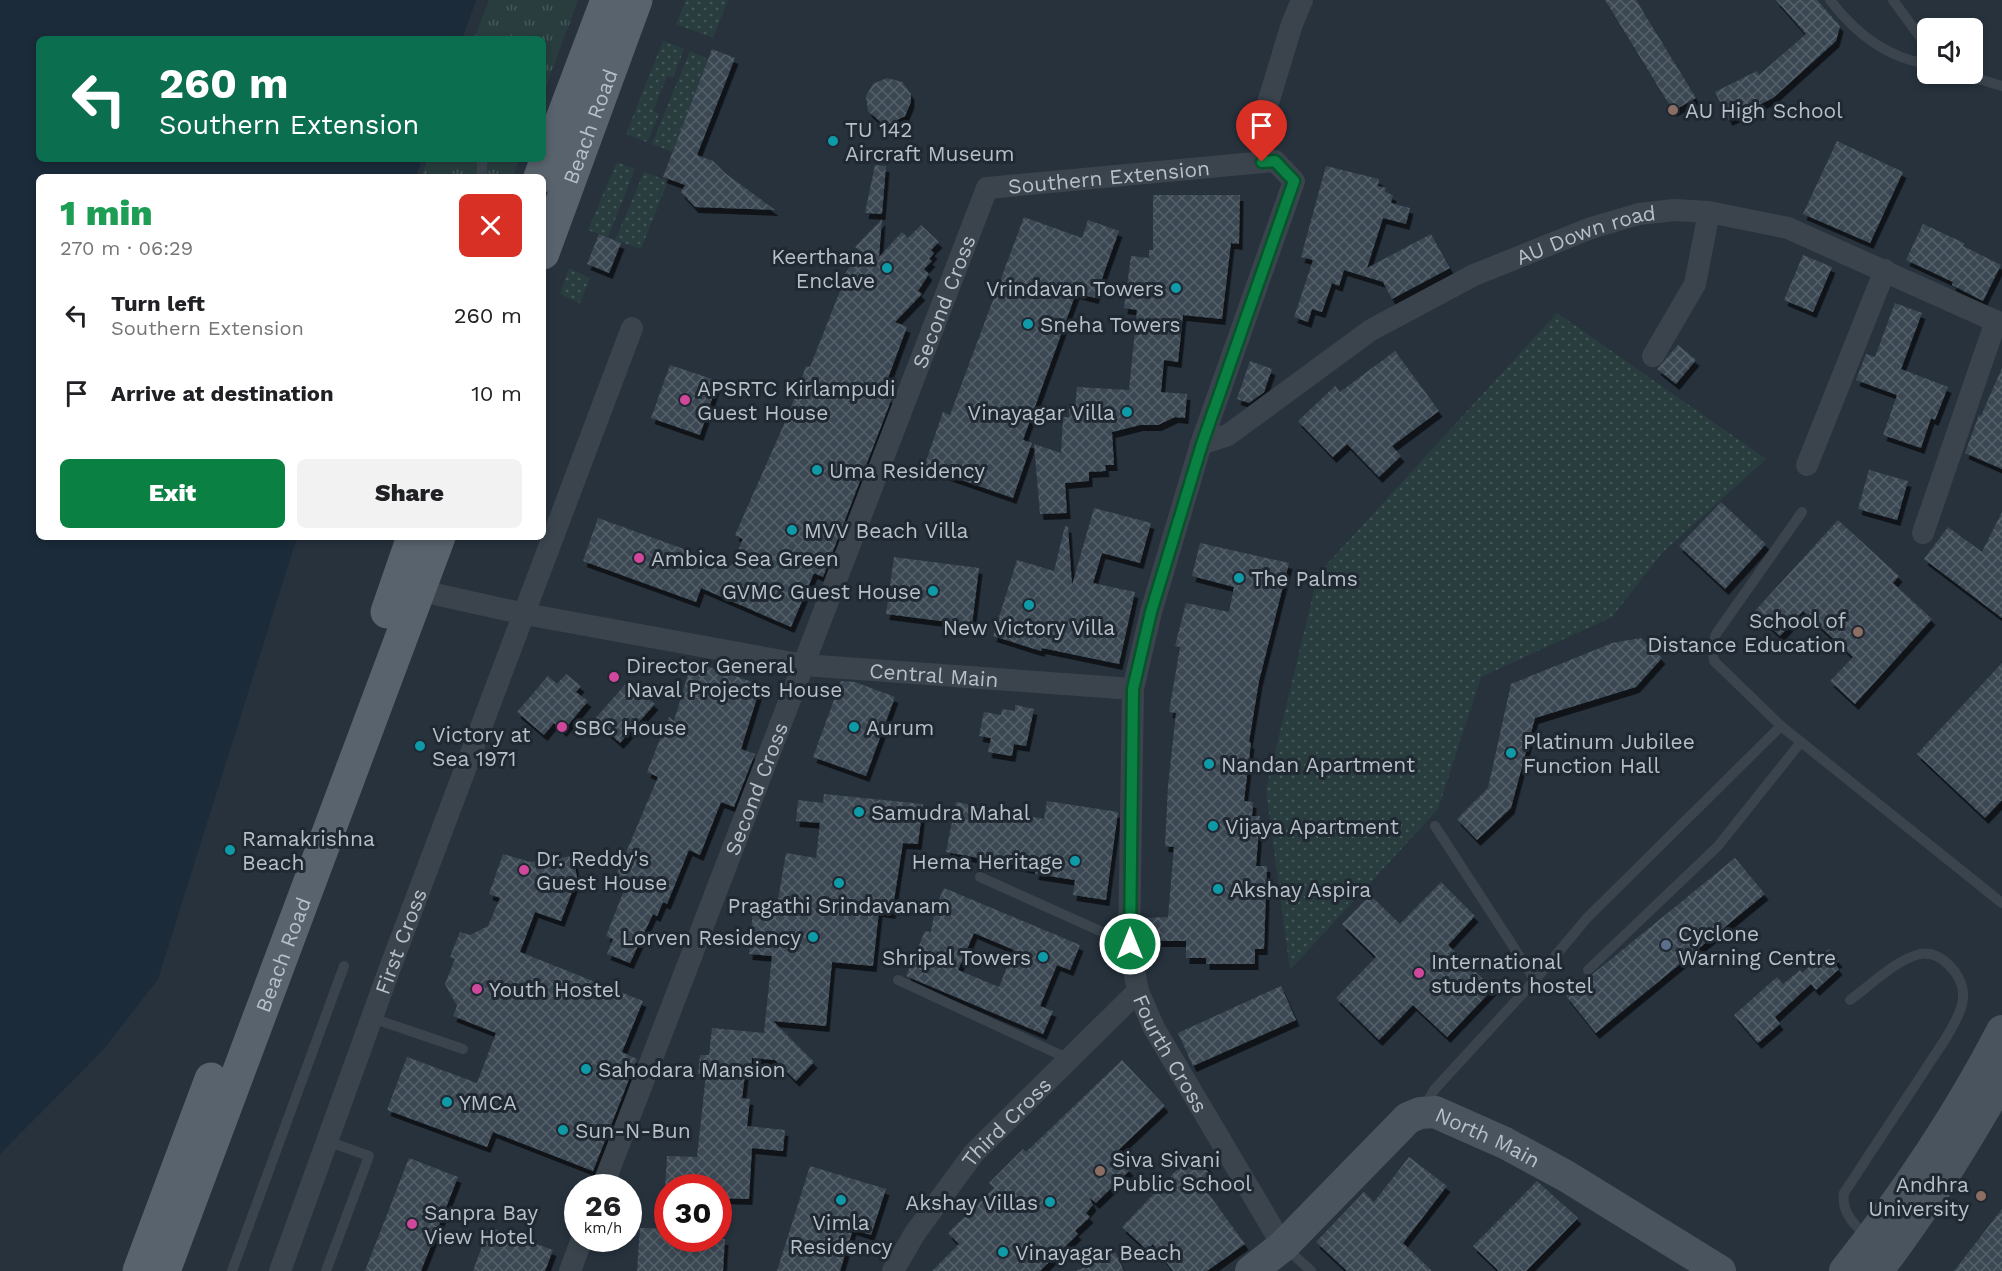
<!DOCTYPE html>
<html lang="en">
<head>
<meta charset="utf-8">
<style>
  body { margin:0; font-family:"Work Sans",sans-serif; background:#f2f2f2; color:#202124; height:100vh; display:flex; flex-direction:column; font-size:22px; white-space:nowrap }
  * { box-sizing:border-box; margin:0 }
  p { font-size:20px; color:#757577 }
  .icon { flex:none; width:33px; height:33px; fill:none; stroke:currentColor; stroke-width:2; stroke-linecap:round; stroke-linejoin:round }
  .map { position:relative; flex:1; overflow:hidden }
  .details { position:absolute; left:36px; top:174px; width:510px; height:366px; display:flex; flex-direction:column; background:#fff; border-radius:9px; box-shadow:0 3px 9px #0003 }
  .details>* { flex:none }
  .banner { position:absolute; left:36px; top:36px; width:510px; height:126px; border-radius:9px; box-shadow:0 3px 9px #0003; background:#0b6e4f; color:#fff; overflow:hidden }
  .fabs { position:absolute; left:1917px; top:18px; display:grid; gap:12px }
  .fabs a { display:grid; place-items:center; width:66px; height:66px; border-radius:9px; background:#fff; box-shadow:0 3px 9px #0003; font-size:30px }
  .speed { position:absolute; left:564px; top:1174px; display:flex; gap:12px; font-size:30px; font-weight:700; text-align:center }
  .speed>* { display:grid; place-content:center; width:78px; height:78px; border-radius:50%; background:#fff; box-shadow:0 3px 9px #0003; line-height:1 }
  .speed small { font-size:15px; font-weight:400 }
  .speed .limit { border:9px solid #d22; background:#fff; color:#111 }
  .pin { position:absolute; display:grid; place-items:center; width:51px; height:51px; color:#fff; margin:-62px -26px; border-radius:50% 50% 50% 0; rotate:-45deg; box-shadow:0 0 6px #0007 }
  .pin .icon { rotate:45deg }
  .me { position:absolute; width:66px; margin:-33px; rotate:0deg; stroke-linejoin:round; filter:drop-shadow(0 0 4px #0008) }
  .turn { display:flex; align-items:center; gap:21px; height:126px; padding:0 24px; font-size:27px }
  .turn .icon { width:78px; height:78px; stroke-width:2.5 }
  .turn b { display:block; font-size:42px; line-height:51px }
  .round { display:grid; place-items:center; flex:none; width:63px; height:63px; border-radius:9px; background:#f2f2f2 }
  .overview { display:flex; align-items:center; justify-content:space-between; height:102px; padding:0 24px }
  h1 { font-size:36px; font-weight:800; line-height:45px; color:#1e9e55 }
  .button { display:flex; gap:12px; margin-top:auto; padding:12px 24px }
  .button a { flex:1; height:69px; border-radius:9px; background:#0b8043; color:#fff; font-size:24px; font-weight:800; line-height:69px; text-align:center }
  .button a+a { background:#f2f2f2; color:#202124 }
  ul { padding:0; list-style:none }
  li { display:flex; align-items:center; gap:18px; height:78px; padding:0 24px }
  li div { flex:1 }
  li b { display:block; font-size:22px }
  li em { font-style:normal }
  .map>svg:first-child { display:block }
</style>
</head>
<body>
<div class="map">
<svg width="2002" height="1271" viewBox="0 0 2002 1271">
  <defs>
    <pattern id="grass-dots" width="8" height="8" patternUnits="userSpaceOnUse" patternTransform="scale(1.5)"><rect width="8" height="8" fill="#293d3e"/><path d="M2 2h.1M6 6h.1" fill="none" stroke="#465758" stroke-width="1.8" stroke-linecap="round"/></pattern>
    <pattern id="park-tufts" width="24" height="20" patternUnits="userSpaceOnUse" patternTransform="scale(1.5)"><rect width="24" height="20" fill="#293d3e"/><path d="M3 7l-1-3M5 7V3M7 7l1-3M15 17l-1-3M17 17v-4M19 17l1-3" fill="none" stroke="#465758"/></pattern>
    <pattern id="building-cross-hatch" width="8" height="8" patternUnits="userSpaceOnUse" patternTransform="scale(1.5)"><rect width="8" height="8" fill="#3a4752"/><path d="M0 0l8 8M0 8l8-8" fill="none" stroke="#546069"/></pattern>
    <filter id="shadow"><feDropShadow dx="3.5" dy="6" stdDeviation="0" flood-color="#0009"/></filter>
  </defs>
  <rect width="100%" height="100%" fill="#27323d"/>
  <g fill="url(#grass-dots)">
    <polygon points="686,0 728,0 713,38 676,24"/>
    <polygon points="663,41 684,49 673,78 667,76 653,111 659,114 647,142 626,134"/>
    <polygon points="690,51 708,59 672,152 652,144"/>
    <polygon points="617,162 635,169 608,237 588,230"/>
    <polygon points="644,172 668,181 641,249 615,240"/>
    <polygon points="569,268 590,278 580,303 560,294"/>
    <polygon points="1557,313 1766,459 1661,554 1612,617 1481,677 1438,809 1290,970 1266,790 1318,574"/>
  </g>
  <g fill="url(#park-tufts)">
    <polygon points="489,0 578,0 543,95 543,39 474,39"/>
    <polygon points="428,159 519,159 513,177 421,177"/>
  </g>
  <polygon fill="#1b2b3a" points="0,0 476,0 462,39 39,39 39,159 422,159 416,177 39,177 39,537 297,537 158,979 104,1049 0,1154"/>
  <g fill="url(#building-cross-hatch)" fill-rule="evenodd" filter="url(#shadow)">
    <polygon points="1605,0 1636,0 1696,98 1673,111"/>
    <polygon points="1776,0 1817,0 1840,26 1836,41 1773,98 1729,120 1715,92 1757,71 1759,75 1806,34"/>
    <polygon points="712,49 735,58 697,155 713,161 725,173 775,210 695,207 681,192 685,185 663,177"/>
    <polygon points="887,78 902,82 911,94 911,102 905,116 885,126 868,111 866,96 873,84"/>
    <polygon points="1837,141 1903,172 1870,243 1803,214"/>
    <polygon points="875,165 886,166 882,214 865,213"/>
    <polygon points="1326,166 1379,179 1378,186 1386,188 1385,192 1393,195 1391,203 1410,208 1406,224 1383,218 1367,268 1431,234 1450,268 1392,299 1383,282 1344,270 1339,286 1332,283 1322,312 1312,309 1308,322 1294,317 1313,260 1301,257"/>
    <polygon points="1153,195 1240,195 1239,244 1231,243 1222,319 1183,315 1178,362 1164,360 1161,392 1187,394 1185,418 1175,417 1158,425 1140,425 1112,432 1114,465 1105,465 1106,471 1089,472 1089,481 1065,483 1067,513 1040,514 1034,444 1061,453 1063,417 1069,417 1069,408 1075,408 1077,387 1129,390 1137,310 1124,308 1131,256 1149,258 1149,250 1153,250"/>
    <polygon points="1024,217 1082,238 1088,220 1119,231 1095,298 1076,293 1023,440 1032,443 1013,498 924,467 943,412 950,415"/>
    <polygon points="882,219 879,257 902,232 908,238 921,225 939,242 931,250 934,253 929,259 932,261 924,269 929,274 918,291 922,294 895,322 907,327 882,394 892,398 823,577 814,573 791,627 701,588 696,602 583,561 598,518 731,566 743,539 735,535 789,413 806,366 810,367 844,281 841,279 855,260 852,257 859,250 855,247"/>
    <polygon points="1923,224 1964,243 1963,246 2001,265 1983,301 1952,285 1953,282 1906,260"/>
    <polygon points="599,234 621,243 609,273 587,264"/>
    <polygon points="1803,255 1832,267 1813,312 1784,300"/>
    <polygon points="1895,303 1922,313 1901,369 1948,387 1935,420 1931,418 1921,448 1883,435 1897,395 1856,380 1866,354 1875,357"/>
    <polygon points="1678,345 1696,360 1676,384 1657,369"/>
    <polygon points="1395,351 1439,411 1392,446 1401,456 1379,477 1347,444 1333,457 1298,421 1335,386 1340,392"/>
    <polygon points="1250,361 1272,369 1264,392 1249,403 1237,399"/>
    <polygon points="670,365 718,381 700,435 651,418"/>
    <polygon points="2002,368 2002,469 1965,453 1979,415 1981,416"/>
    <polygon points="1869,470 1908,481 1897,520 1858,509"/>
    <polygon points="1721,502 1766,544 1725,589 1679,546"/>
    <polygon points="1094,508 1151,523 1140,563 1102,553 1093,583 1135,592 1119,664 1042,648 1041,651 993,636 1017,560 1054,571 1065,526 1068,527 1072,585"/>
    <polygon points="2002,512 2002,618 1924,559 1948,527 1982,552"/>
    <polygon points="1838,520 1899,576 1893,583 1932,619 1855,704 1830,681 1853,657 1803,611 1780,636 1754,612"/>
    <polygon points="1200,543 1289,563 1259,681 1249,742 1251,743 1244,801 1253,802 1252,816 1260,816 1256,866 1267,866 1264,949 1255,949 1255,964 1206,964 1206,958 1186,958 1186,941 1143,941 1143,918 1168,917 1174,847 1165,846 1168,786 1176,713 1169,712 1180,647 1175,646 1185,607 1186,603 1229,612 1234,587 1192,576"/>
    <polygon points="894,557 979,568 972,625 886,614"/>
    <polygon points="1641,638 1662,658 1636,687 1535,718 1511,808 1477,840 1457,819 1488,788 1511,684 1612,643"/>
    <polygon points="692,661 761,685 741,749 755,754 734,807 721,802 700,855 689,850 667,904 663,902 657,916 653,914 630,963 607,954 613,939 606,936 625,888 613,883 658,777 647,772 669,717 674,721"/>
    <polygon points="2002,663 2002,800 1985,818 1917,754"/>
    <polygon points="566,674 581,686 576,692 588,701 563,731 554,723 544,735 517,712 548,676 557,684"/>
    <polygon points="628,681 655,704 620,743 594,720"/>
    <polygon points="841,681 855,682 895,697 866,776 813,757"/>
    <polygon points="1015,705 1034,709 1026,746 1014,744 1012,756 988,752 991,738 979,736 984,712 1001,715 1002,709 1015,711"/>
    <polygon points="824,794 923,804 918,844 903,843 892,913 879,911 873,966 832,962 826,1026 773,1021 814,1062 796,1081 775,1060 752,1058 751,1067 746,1067 742,1098 750,1099 747,1126 785,1130 783,1151 752,1148 749,1199 718,1198 718,1188 665,1188 667,1156 697,1157 706,1074 698,1074 700,1055 709,1055 712,1028 764,1033 772,956 749,954 753,909 776,911 786,853 816,858 820,823 796,821 798,800 823,803"/>
    <polygon points="1047,801 1118,812 1106,900 1073,895 1075,880 1035,874 1036,869 946,852 956,802 1044,819"/>
    <polygon points="503,854 530,862 573,856 578,883 575,884 561,921 535,912 520,952 643,1001 622,1052 637,1059 593,1171 493,1132 487,1147 387,1110 407,1057 477,1083 496,1033 453,1016 457,1006 445,984 455,959 450,957 460,932 470,935 488,926 500,898 489,894"/>
    <polygon points="1735,858 1765,894 1596,1033 1566,996"/>
    <polygon points="1441,882 1475,916 1448,945 1493,989 1447,1037 1413,1005 1379,1040 1336,998 1376,957 1342,924 1370,895 1400,924"/>
    <path d="M944,888L1080,945L1070,970L1057,965L1040,1006L1053,1011L1043,1034L906,976L925,931L931,932L935,908ZM974,933L1014,950L999,987L958,970Z"/>
    <polygon points="1829,949 1839,961 1835,964 1839,969 1816,990 1811,984 1775,1017 1780,1024 1758,1043 1734,1015 1777,977 1783,984 1800,970 1802,973"/>
    <polygon points="1281,986 1296,1020 1193,1066 1178,1033"/>
    <polygon points="1122,1060 1165,1106 1114,1154 1130,1170 1096,1203 1089,1197 1093,1205 1086,1213 1090,1217 1075,1231 1078,1234 1040,1271 932,1271 959,1244 948,1233 994,1188 989,1183 1023,1149 1026,1152"/>
    <polygon points="1194,1152 1208,1166 1205,1169 1212,1175 1204,1184 1207,1186 1205,1189 1245,1244 1207,1271 1173,1271 1153,1244 1147,1250 1122,1227"/>
    <polygon points="1409,1157 1447,1186 1403,1243 1432,1271 1347,1271 1316,1242 1364,1192 1374,1202"/>
    <polygon points="409,1158 458,1177 421,1271 365,1271"/>
    <polygon points="810,1166 886,1189 871,1235 853,1229 840,1271 777,1271"/>
    <polygon points="1537,1181 1578,1218 1526,1271 1499,1271 1473,1246"/>
    <polygon points="2002,1209 2002,1271 1954,1271"/>
    <polygon points="489,1227 553,1250 545,1271 473,1271"/>
    <polygon points="640,1228 668,1229 668,1239 725,1239 723,1271 637,1271"/>
    <polygon points="1115,1252 1124,1271 1076,1271"/>
  </g>
  <g fill="none" stroke-linecap="round" stroke-linejoin="round">
    <g stroke="#3b444d" stroke-width="10">
      <path d="M1830,0C1855,33 1886,58 1928,64"/>
      <polyline points="1893,0 1928,48"/>
      <polyline points="1962,74 2002,86"/>
      <polyline points="482,177 482,159"/>
      <polyline points="1802,512 1716,634 1712,646 1714,661 1781,726 2002,903"/>
      <polyline points="1435,826 1535,980"/>
      <polyline points="980,877 1129,944"/>
      <polyline points="1588,970 1718,846 1801,742"/>
      <polyline points="898,980 1069,1059"/>
      <path d="M1850,1000C1870,986 1895,960 1920,954C1941,950 1963,975 1963,994C1964,1009 1953,1025 1946,1038L1844,1193C1841,1213 1855,1225 1868,1238"/>
      <polyline points="372,1018 463,1049"/>
      <polyline points="1423,1109 1434,1090 1535,980 1587,918 1781,726"/>
      <polyline points="1285,1247 1311,1271"/>
      <polyline points="232,1271 344,966"/>
      <polyline points="326,1271 369,1156 327,1141"/>
    </g>
    <g stroke="#3b444d" stroke-width="22">
      <polyline points="1264,116 1292,24 1302,0"/>
      <polyline points="1653,356 1695,284 1709,212"/>
      <path id="s1" d="M1201,444L1228,435L1371,330L1474,275L1591,228L1639,214L1674,210L1709,212L1788,228L2002,324"/>
      <polyline points="1807,465 1885,270"/>
      <polyline points="1923,533 1996,321"/>
      <path id="s2" d="M406,583L439,595L525,614L804,665L1133,689"/>
      <path id="s3" d="M602,1188L987,188L1275,161L1294,181L1201,444L1151,612L1133,689L1129,944L1138,991L1154,1028L1283,1246"/>
      <path id="s4" d="M280,1271L391,965L632,328"/>
      <polyline points="570,1271 582,1239"/>
      <path id="s5" d="M893,1271L915,1233L974,1153L1138,991"/>
    </g>
    <g stroke="#49545f" stroke-width="32">
      <path id="s6" d="M1251,1271L1283,1246L1408,1118L1420,1113L1435,1112L1505,1143L1566,1176L1720,1271"/>
      <path d="M1845,1271C1904,1196 1958,1116 2002,1031"/>
      <path d="M1877,1271C1924,1210 1964,1145 2002,1078"/>
    </g>
    <g stroke="#59636d" stroke-width="33">
      <polyline points="540,177 607,0"/>
      <path id="s7" d="M543,253L636,0"/>
      <polyline points="387,612 413,537"/>
      <polyline points="139,1271 211,1079"/>
      <path id="s8" d="M164,1271L439,537"/>
    </g>
  </g>
  <g fill="none" stroke-linecap="round" stroke-linejoin="round">
    <defs>
      <polyline id="route" points="1130,944 1133,689 1151,612 1202,444 1294,181 1275,161 1262,162"/>
    </defs>
    <use href="#route" stroke="#07532c" stroke-width="15"/>
    <use href="#route" stroke="#0b8043" stroke-width="10"/>
  </g>
  <g fill="#8d6e63" stroke="#202932" stroke-width="2">
    <circle cx="1673" cy="110" r="6"/>
    <circle cx="1858" cy="632" r="6"/>
    <circle cx="1100" cy="1171" r="6"/>
    <circle cx="1981" cy="1196" r="6"/>
  </g>
  <g fill="#0f9aa8" stroke="#202932" stroke-width="2">
    <circle cx="833" cy="141" r="6"/>
    <circle cx="887" cy="268" r="6"/>
    <circle cx="1176" cy="288" r="6"/>
    <circle cx="1028" cy="324" r="6"/>
    <circle cx="1127" cy="412" r="6"/>
    <circle cx="817" cy="470" r="6"/>
    <circle cx="792" cy="530" r="6"/>
    <circle cx="1239" cy="578" r="6"/>
    <circle cx="933" cy="591" r="6"/>
    <circle cx="1029" cy="605" r="6"/>
    <circle cx="854" cy="727" r="6"/>
    <circle cx="420" cy="746" r="6"/>
    <circle cx="1511" cy="753" r="6"/>
    <circle cx="1209" cy="764" r="6"/>
    <circle cx="859" cy="812" r="6"/>
    <circle cx="1213" cy="826" r="6"/>
    <circle cx="230" cy="850" r="6"/>
    <circle cx="1075" cy="861" r="6"/>
    <circle cx="839" cy="883" r="6"/>
    <circle cx="1218" cy="889" r="6"/>
    <circle cx="813" cy="937" r="6"/>
    <circle cx="1043" cy="957" r="6"/>
    <circle cx="586" cy="1069" r="6"/>
    <circle cx="447" cy="1102" r="6"/>
    <circle cx="563" cy="1130" r="6"/>
    <circle cx="841" cy="1200" r="6"/>
    <circle cx="1050" cy="1202" r="6"/>
    <circle cx="1003" cy="1252" r="6"/>
  </g>
  <g fill="#d1479c" stroke="#202932" stroke-width="2">
    <circle cx="685" cy="400" r="6"/>
    <circle cx="639" cy="558" r="6"/>
    <circle cx="614" cy="677" r="6"/>
    <circle cx="562" cy="727" r="6"/>
    <circle cx="524" cy="870" r="6"/>
    <circle cx="1419" cy="973" r="6"/>
    <circle cx="477" cy="989" r="6"/>
    <circle cx="412" cy="1224" r="6"/>
  </g>
  <circle fill="#5c6f8a" stroke="#202932" stroke-width="2" cx="1666" cy="945" r="6"/>
  <g text-anchor="middle" dominant-baseline="central" stroke-width="6" stroke-linejoin="round" paint-order="stroke">
    <g font-size="21" fill="#b7bfc8" stroke="#202932" text-anchor="start">
      <text x="1685" y="110">AU High School</text>
      <text x="845" y="129">TU 142<tspan x="845" dy="24">Aircraft Museum</tspan></text>
      <text x="875" y="256" text-anchor="end">Keerthana<tspan x="875" dy="24">Enclave</tspan></text>
      <text x="1164" y="288" text-anchor="end">Vrindavan Towers</text>
      <text x="1040" y="324">Sneha Towers</text>
      <text x="697" y="388">APSRTC Kirlampudi<tspan x="697" dy="24">Guest House</tspan></text>
      <text x="1115" y="412" text-anchor="end">Vinayagar Villa</text>
      <text x="829" y="470">Uma Residency</text>
      <text x="804" y="530">MVV Beach Villa</text>
      <text x="651" y="558">Ambica Sea Green</text>
      <text x="1251" y="578">The Palms</text>
      <text x="921" y="591" text-anchor="end">GVMC Guest House</text>
      <text x="1846" y="620" text-anchor="end">School of<tspan x="1846" dy="24">Distance Education</tspan></text>
      <text x="1029" y="627" text-anchor="middle">New Victory Villa</text>
      <text x="626" y="665">Director General<tspan x="626" dy="24">Naval Projects House</tspan></text>
      <text x="574" y="727">SBC House</text>
      <text x="866" y="727">Aurum</text>
      <text x="432" y="734">Victory at<tspan x="432" dy="24">Sea 1971</tspan></text>
      <text x="1523" y="741">Platinum Jubilee<tspan x="1523" dy="24">Function Hall</tspan></text>
      <text x="1221" y="764">Nandan Apartment</text>
      <text x="871" y="812">Samudra Mahal</text>
      <text x="1225" y="826">Vijaya Apartment</text>
      <text x="242" y="838">Ramakrishna<tspan x="242" dy="24">Beach</tspan></text>
      <text x="536" y="858">Dr. Reddy's<tspan x="536" dy="24">Guest House</tspan></text>
      <text x="1063" y="861" text-anchor="end">Hema Heritage</text>
      <text x="1230" y="889">Akshay Aspira</text>
      <text x="839" y="905" text-anchor="middle">Pragathi Srindavanam</text>
      <text x="1678" y="933">Cyclone<tspan x="1678" dy="24">Warning Centre</tspan></text>
      <text x="801" y="937" text-anchor="end">Lorven Residency</text>
      <text x="1031" y="957" text-anchor="end">Shripal Towers</text>
      <text x="1431" y="961">International<tspan x="1431" dy="24">students hostel</tspan></text>
      <text x="489" y="989">Youth Hostel</text>
      <text x="598" y="1069">Sahodara Mansion</text>
      <text x="459" y="1102">YMCA</text>
      <text x="575" y="1130">Sun-N-Bun</text>
      <text x="1112" y="1159">Siva Sivani<tspan x="1112" dy="24">Public School</tspan></text>
      <text x="1969" y="1184" text-anchor="end">Andhra<tspan x="1969" dy="24">University</tspan></text>
      <text x="1038" y="1202" text-anchor="end">Akshay Villas</text>
      <text x="424" y="1212">Sanpra Bay<tspan x="424" dy="24">View Hotel</tspan></text>
      <text x="841" y="1222" text-anchor="middle">Vimla<tspan x="841" dy="24">Residency</tspan></text>
      <text x="1015" y="1252">Vinayagar Beach</text>
    </g>
    <g font-size="21" fill="#b7bfc8" stroke="#202932">
      <text stroke="none"><textPath href="#s7" startOffset="135">Beach Road</textPath></text>
      <text stroke="none"><textPath href="#s3" startOffset="1194">Southern Extension</textPath></text>
      <text stroke="none"><textPath href="#s1" startOffset="442">AU Down road</textPath></text>
      <text stroke="none"><textPath href="#s3" startOffset="950">Second Cross</textPath></text>
      <text stroke="none"><textPath href="#s2" startOffset="537">Central Main</textPath></text>
      <text stroke="none"><textPath href="#s3" startOffset="428">Second Cross</textPath></text>
      <text stroke="none"><textPath href="#s4" startOffset="351">First Cross</textPath></text>
      <text stroke="none"><textPath href="#s8" startOffset="338">Beach Road</textPath></text>
      <text stroke="none"><textPath href="#s3" startOffset="2295">Fourth Cross</textPath></text>
      <text stroke="none"><textPath href="#s5" startOffset="188">Third Cross</textPath></text>
      <text stroke="none"><textPath href="#s6" startOffset="306">North Main</textPath></text>
    </g>
  </g>
</svg>
<div class="fabs">
<a><svg class="icon" aria-label="sound" viewBox="0 0 24 24"><path d="M4 9h4l5-4v14l-5-4H4zM17 9q2 3 0 6"/></svg></a>
</div>
<div class="speed"><div>26<small>km/h</small></div><div class="limit">30</div></div>
<div class="pin" style="left:1262px;top:162px;background:#d93025"><svg class="icon" aria-label="arrive" viewBox="0 0 24 24"><path d="M6 21V4h12l-3 4 3 4H6"/></svg></div>
<svg class="me" style="left:1130px;top:944px" viewBox="-20 -20 40 40"><circle r="17" fill="#0b8043" stroke="#fff" stroke-width="3"/><path d="M0-11L8 9 0 5-8 9z" fill="#fff"/></svg>
<div class="banner">
<div class="turn"><svg class="icon" aria-label="left" viewBox="0 0 24 24"><path d="M17 20v-9H6M10 6l-5 5 5 5"/></svg><div><b>260 m</b>Southern Extension</div></div>
</div>
<section class="details">
<div class="overview"><div><h1>1 min</h1><p>270 m · 06:29</p></div><a class="round" style="background:#d93025;color:#fff"><svg class="icon" aria-label="close" viewBox="0 0 24 24"><path d="M6 6l12 12M18 6L6 18"/></svg></a></div>
<ul>
<li><svg class="icon" aria-label="left" viewBox="0 0 24 24"><path d="M17 20v-9H6M10 6l-5 5 5 5"/></svg><div><b>Turn left</b><p>Southern Extension</p></div><em>260 m</em></li>
<li><svg class="icon" aria-label="arrive" viewBox="0 0 24 24"><path d="M6 21V4h12l-3 4 3 4H6"/></svg><div><b>Arrive at destination</b></div><em>10 m</em></li>
</ul>
<div class="button"><a>Exit</a><a>Share</a></div>
</section>
</div>
</body>
</html>
